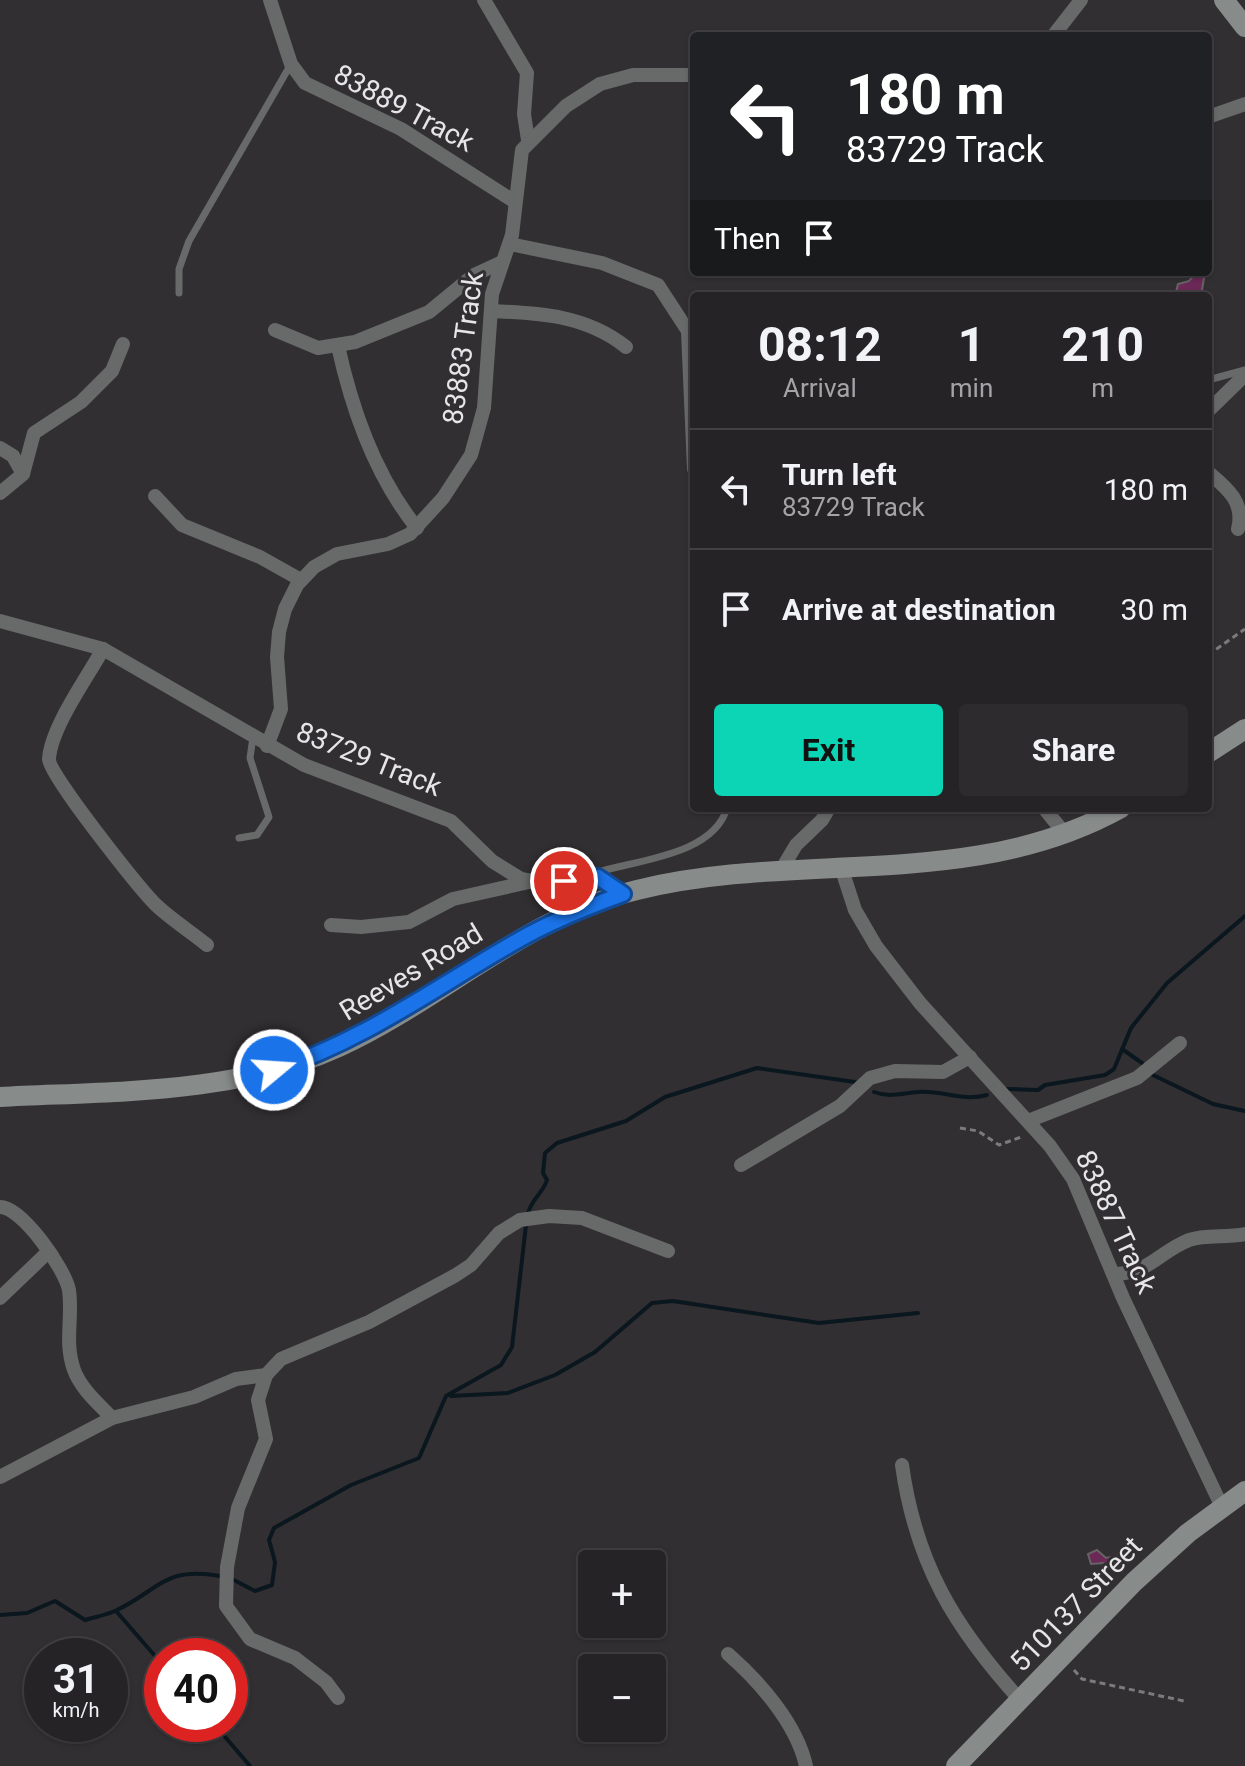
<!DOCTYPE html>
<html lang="en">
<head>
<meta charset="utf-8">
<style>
  body { margin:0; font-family:Roboto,sans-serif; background:#2e2b2e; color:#f1f3f6; height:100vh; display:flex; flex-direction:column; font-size:30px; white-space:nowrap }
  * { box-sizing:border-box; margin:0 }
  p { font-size:26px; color:#a4a4a7 }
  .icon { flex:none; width:44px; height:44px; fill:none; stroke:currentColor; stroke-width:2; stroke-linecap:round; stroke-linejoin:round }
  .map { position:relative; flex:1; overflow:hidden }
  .sheet { position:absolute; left:690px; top:292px; width:522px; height:520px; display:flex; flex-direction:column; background:#262326; border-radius:8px; box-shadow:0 2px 6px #0004,0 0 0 2px #424043 }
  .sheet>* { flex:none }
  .top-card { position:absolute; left:690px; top:32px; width:522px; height:244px; border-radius:8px; box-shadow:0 2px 6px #0004,0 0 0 2px #424043; background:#202124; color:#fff; overflow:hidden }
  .fabs { position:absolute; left:578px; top:1550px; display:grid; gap:16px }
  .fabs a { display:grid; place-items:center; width:88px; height:88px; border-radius:8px; background:#262326; box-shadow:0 2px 6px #0004,0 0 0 2px #424043; font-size:40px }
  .speed { position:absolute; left:24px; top:1638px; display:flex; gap:16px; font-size:40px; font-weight:700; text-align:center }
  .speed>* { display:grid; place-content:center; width:104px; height:104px; border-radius:50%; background:#262326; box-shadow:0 2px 6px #0004,0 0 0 2px #424043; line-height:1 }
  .speed small { font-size:20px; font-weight:400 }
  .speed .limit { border:12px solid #d22; background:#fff; color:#111 }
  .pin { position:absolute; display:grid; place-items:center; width:68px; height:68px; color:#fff; margin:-34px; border:4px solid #fff; border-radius:50%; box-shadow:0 2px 8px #0007 }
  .me { position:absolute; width:88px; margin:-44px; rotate:72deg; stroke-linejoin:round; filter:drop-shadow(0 0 6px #0008) }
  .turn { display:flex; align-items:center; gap:28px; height:168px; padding:0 24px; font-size:36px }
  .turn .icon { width:104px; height:104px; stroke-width:2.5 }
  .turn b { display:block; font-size:56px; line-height:68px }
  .then { display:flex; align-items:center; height:76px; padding:0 24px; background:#0003; gap:16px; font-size:30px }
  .eta { display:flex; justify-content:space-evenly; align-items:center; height:136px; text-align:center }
  .eta b { font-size:48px; font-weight:700; line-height:56px }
  .primary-button { display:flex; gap:16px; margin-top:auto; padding:16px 24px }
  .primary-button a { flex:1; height:92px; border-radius:8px; background:#0bd5b5; color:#111; font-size:32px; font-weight:700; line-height:92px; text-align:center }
  .primary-button a+a { background:#2e2b2e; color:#f1f3f6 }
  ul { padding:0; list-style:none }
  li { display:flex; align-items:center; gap:24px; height:120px; padding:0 24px; border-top:2px solid #424043 }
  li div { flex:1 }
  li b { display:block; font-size:30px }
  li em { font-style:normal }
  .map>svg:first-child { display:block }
</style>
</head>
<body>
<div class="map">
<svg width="1245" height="1766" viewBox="0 0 1245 1766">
  <rect width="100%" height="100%" fill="#322f33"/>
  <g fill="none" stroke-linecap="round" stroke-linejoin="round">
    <g stroke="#0a171e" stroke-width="4">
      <polyline points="1122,1049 1142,1063"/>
      <polyline points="1153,1075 1213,1104 1245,1111"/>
      <polyline points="1007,1089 1038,1090 1045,1085 1105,1075 1114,1069 1131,1028 1167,983 1245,916"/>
      <path d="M874,1092C890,1098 902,1093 918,1092C943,1090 962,1102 987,1095"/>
      <path d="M528,1213C533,1197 543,1193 547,1180L543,1173L545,1153L557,1143L626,1121L665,1097L757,1068L855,1082"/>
      <polyline points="451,1396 508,1393 555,1375 595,1352 652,1303 673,1301 819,1323 918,1313"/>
      <polyline points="232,1579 255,1591 272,1585 275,1562 269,1540 274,1528 351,1485 419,1458 446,1396 501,1365 512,1347 526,1225"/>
      <polyline points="116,1611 162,1664"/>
      <path d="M0,1615L27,1613L55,1601L85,1620C95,1617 106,1615 115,1611C160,1590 163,1566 220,1576"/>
      <polyline points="214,1724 250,1766"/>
    </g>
  </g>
  <g fill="#6c2856" stroke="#676265" stroke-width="2">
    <polygon points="1196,273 1204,278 1201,296 1175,296 1178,284 1189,281"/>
    <polygon points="1097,1550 1106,1558 1119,1555 1120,1566 1114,1569 1104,1563 1091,1564 1088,1554"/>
  </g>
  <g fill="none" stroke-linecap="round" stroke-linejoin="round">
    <g stroke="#7d7a7e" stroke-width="3" stroke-dasharray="6 4" stroke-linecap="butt">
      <polyline points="1208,655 1245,629"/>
      <polyline points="960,1128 978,1131 999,1145 1021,1137"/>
      <polyline points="1074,1670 1082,1679 1184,1701"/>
    </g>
    <g stroke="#686a69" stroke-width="7">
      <polyline points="179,293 179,269 189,241 291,64"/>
      <polyline points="1208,380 1245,370"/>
      <polyline points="239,838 257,835 269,817 250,758 253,737"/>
      <path d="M595,873C635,860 713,856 727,808"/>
    </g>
    <g stroke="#686a69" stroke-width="14">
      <polyline points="270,0 291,64 305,83 401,129 515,202"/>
      <polyline points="484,0 527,73 524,114 528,140"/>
      <polyline points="1053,36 1081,0"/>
      <polyline points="1208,117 1245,104"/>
      <polyline points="510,244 602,263 658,285 688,331 694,469"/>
      <path d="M491,311C539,313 586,315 626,347"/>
      <polyline points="275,330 318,348 355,342 429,312 474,275 502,262"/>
      <path d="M338,346C352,410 375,476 417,528"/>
      <polyline points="1208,411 1245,375"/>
      <polyline points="0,448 13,456 23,474 0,493"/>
      <path d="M1208,472C1227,488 1245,502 1238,529"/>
      <polyline points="23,474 34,433 81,402 112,371 123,344"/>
      <polyline points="155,496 182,525 260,557 301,580"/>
      <polyline points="0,621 103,649 304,765 451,821 492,861 521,879 548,884 598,877 623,894"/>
      <path d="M103,649C87,678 51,727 49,759C48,774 138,886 154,903C169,918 190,931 207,945"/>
      <polyline points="267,746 281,709 277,657 279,632 285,609 297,585 314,567 337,554 388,544 410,534 443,498 471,455 484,408 492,294 512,235 522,150 566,106 600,84 633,75 694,75"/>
      <polyline points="1044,808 1065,834"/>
      <polyline points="842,870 855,910 876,946 920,1003 1050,1146 1073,1179 1123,1298 1222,1507"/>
      <polyline points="780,872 796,845 822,820 829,808"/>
      <polyline points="331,925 361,927 409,922 453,899 529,882"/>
      <polyline points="1028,1121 1137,1078 1180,1043"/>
      <polyline points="741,1165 840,1106 870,1078 895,1071 943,1072 970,1057"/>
      <path d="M0,1207C22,1207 65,1269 69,1290C73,1318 64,1342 74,1370C81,1389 98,1403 112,1418"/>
      <path d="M1116,1274C1151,1272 1159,1252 1189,1240C1205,1234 1227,1238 1245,1234"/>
      <polyline points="0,1298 48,1252"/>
      <polyline points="266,1375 258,1400 266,1439 238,1508 227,1567 226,1606 250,1639 295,1658 326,1682 338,1698"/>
      <path d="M902,1465C916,1565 955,1628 1021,1701"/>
      <polyline points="0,1477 112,1418 194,1397 236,1379 266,1375 281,1359 369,1322 456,1275 471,1265 499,1233 520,1220 549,1216 582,1218 668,1251"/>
      <path d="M728,1654C759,1681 797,1724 806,1766"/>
    </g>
    <g stroke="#878b89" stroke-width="20">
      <polyline points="1224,0 1245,27"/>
      <polyline points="1208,753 1245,729"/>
      <path d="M0,1097C112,1091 234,1095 339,1047C441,1000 525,917 637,890C798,850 970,892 1121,808"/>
      <polyline points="956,1766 1134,1582 1188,1533 1245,1491"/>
    </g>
  </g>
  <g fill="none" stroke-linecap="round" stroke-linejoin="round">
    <defs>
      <path id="route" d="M274,1070C364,1041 436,987 517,941C551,921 587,907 623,894L598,877L564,881"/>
    </defs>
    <use href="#route" stroke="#114b97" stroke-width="20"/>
    <use href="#route" stroke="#1a73e8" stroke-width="14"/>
  </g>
  <g text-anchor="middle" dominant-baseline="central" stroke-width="6" stroke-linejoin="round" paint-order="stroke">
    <g font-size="28" fill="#e7e5e8" stroke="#322f33">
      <text transform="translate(404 108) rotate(28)">83889 Track</text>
      <text transform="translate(463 348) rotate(-82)">83883 Track</text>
      <text transform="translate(369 759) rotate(22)">83729 Track</text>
      <text transform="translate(411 972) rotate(-31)">Reeves Road</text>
      <text transform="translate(1116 1222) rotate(65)">83887 Track</text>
      <text transform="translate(1076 1604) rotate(-46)">510137 Street</text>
    </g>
  </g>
</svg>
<div class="fabs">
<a>+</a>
<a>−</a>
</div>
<div class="speed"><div>31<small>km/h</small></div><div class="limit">40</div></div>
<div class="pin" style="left:564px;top:881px;background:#d93025"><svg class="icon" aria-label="arrive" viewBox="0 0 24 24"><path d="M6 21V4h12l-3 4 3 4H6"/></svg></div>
<svg class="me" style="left:274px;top:1070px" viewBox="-20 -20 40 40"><circle r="17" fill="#1a73e8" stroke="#fff" stroke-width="3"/><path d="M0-11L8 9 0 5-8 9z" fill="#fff"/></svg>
<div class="top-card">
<div class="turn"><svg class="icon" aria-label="left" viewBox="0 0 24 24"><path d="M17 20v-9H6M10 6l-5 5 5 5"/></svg><div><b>180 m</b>83729 Track</div></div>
<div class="then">Then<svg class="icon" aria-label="arrive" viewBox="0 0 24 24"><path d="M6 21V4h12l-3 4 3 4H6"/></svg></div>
</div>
<section class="sheet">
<div class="eta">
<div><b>08:12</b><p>Arrival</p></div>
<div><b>1</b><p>min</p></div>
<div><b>210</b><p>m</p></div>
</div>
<ul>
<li><svg class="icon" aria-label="left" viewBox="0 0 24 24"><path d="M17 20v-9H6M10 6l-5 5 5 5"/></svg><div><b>Turn left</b><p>83729 Track</p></div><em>180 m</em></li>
<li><svg class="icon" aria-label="arrive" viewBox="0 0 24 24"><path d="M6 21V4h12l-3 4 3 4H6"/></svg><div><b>Arrive at destination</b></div><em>30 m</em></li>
</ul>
<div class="primary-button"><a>Exit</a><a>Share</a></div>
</section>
</div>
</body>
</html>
